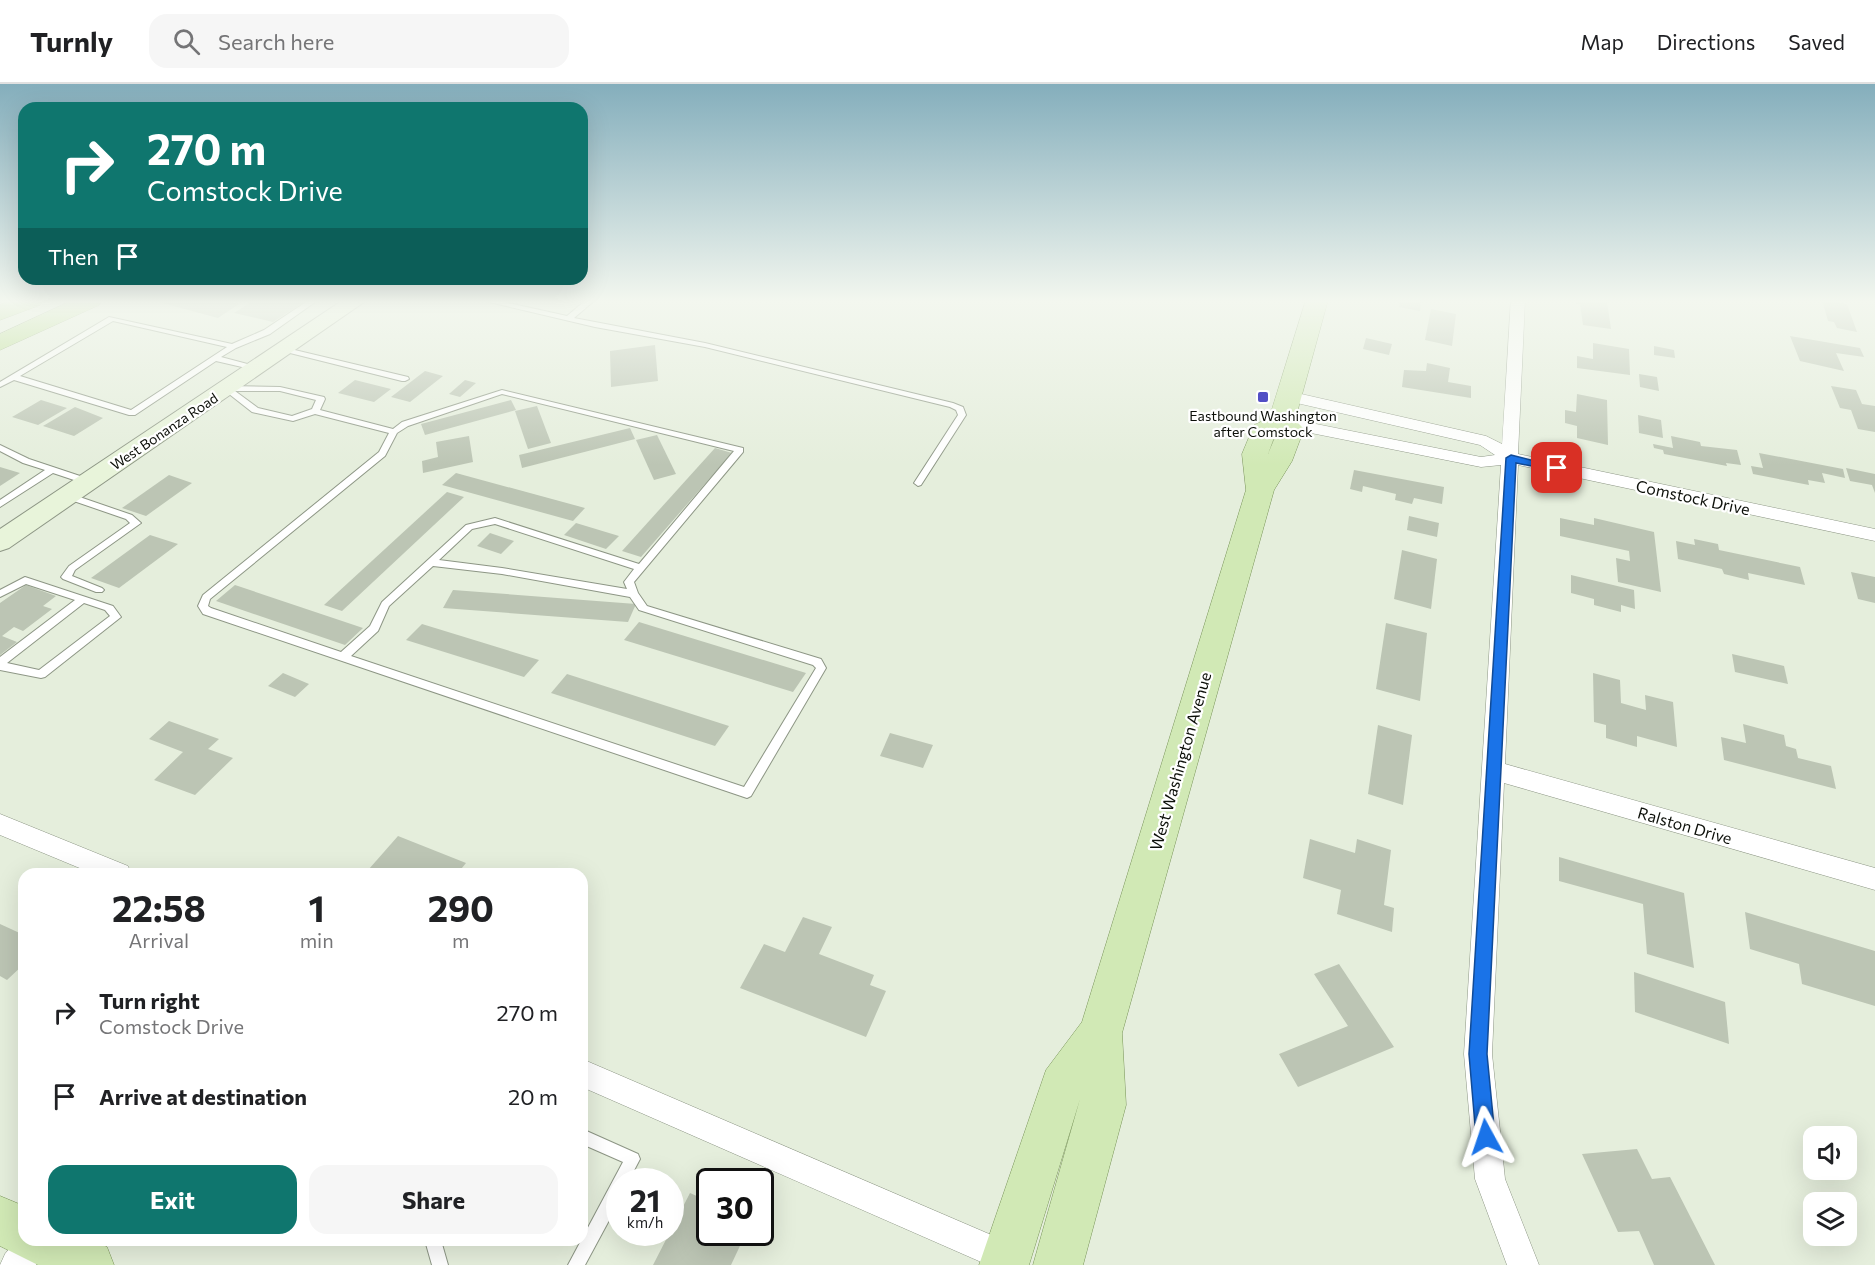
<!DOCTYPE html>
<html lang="en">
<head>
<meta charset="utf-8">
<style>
  body { margin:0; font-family:Commissioner,sans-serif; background:#f6f6f6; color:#202124; height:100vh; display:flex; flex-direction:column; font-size:22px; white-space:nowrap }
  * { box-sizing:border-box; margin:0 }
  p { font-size:20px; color:#757577 }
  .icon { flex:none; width:33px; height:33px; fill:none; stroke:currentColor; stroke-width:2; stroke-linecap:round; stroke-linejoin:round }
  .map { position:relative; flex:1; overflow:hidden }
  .drawer { position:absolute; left:18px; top:784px; width:570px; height:378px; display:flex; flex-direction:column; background:#fff; border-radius:18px; box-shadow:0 6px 24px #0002 }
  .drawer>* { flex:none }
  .top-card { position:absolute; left:18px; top:18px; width:570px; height:183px; border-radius:18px; box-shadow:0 6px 24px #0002; background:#0f766e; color:#fff; overflow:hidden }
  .fabs { position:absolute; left:1803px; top:1042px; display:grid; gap:12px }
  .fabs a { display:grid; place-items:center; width:54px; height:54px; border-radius:12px; background:#fff; box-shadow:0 6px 24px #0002; font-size:30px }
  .speed { position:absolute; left:606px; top:1084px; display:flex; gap:12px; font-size:30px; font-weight:700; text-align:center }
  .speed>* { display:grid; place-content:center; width:78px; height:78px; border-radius:50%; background:#fff; box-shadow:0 6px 24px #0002; line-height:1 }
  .speed small { font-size:15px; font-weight:400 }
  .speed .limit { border:3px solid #111; border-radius:9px; background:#fff; color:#111 }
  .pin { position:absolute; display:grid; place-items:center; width:51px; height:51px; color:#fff; margin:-26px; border-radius:12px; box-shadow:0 3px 9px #0006 }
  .me { position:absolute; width:66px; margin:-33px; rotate:355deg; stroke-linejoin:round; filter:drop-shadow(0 0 4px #0008) }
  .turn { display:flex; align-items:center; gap:21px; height:126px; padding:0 30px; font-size:27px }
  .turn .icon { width:78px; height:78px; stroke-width:2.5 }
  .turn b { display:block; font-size:42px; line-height:51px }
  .then { display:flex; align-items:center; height:57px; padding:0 30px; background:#0003; gap:12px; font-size:22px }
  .eta { display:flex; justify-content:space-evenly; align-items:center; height:102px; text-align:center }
  .eta b { font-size:36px; font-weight:700; line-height:42px }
  .action { display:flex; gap:12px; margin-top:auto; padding:12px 30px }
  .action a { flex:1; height:69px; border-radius:18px; background:#0f766e; color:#fff; font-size:24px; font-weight:700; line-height:69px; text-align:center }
  .action a+a { background:#f6f6f6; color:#202124 }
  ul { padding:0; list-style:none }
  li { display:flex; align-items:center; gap:18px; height:84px; padding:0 30px }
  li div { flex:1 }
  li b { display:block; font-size:22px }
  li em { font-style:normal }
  header { display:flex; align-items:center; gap:36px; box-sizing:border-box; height:84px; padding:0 30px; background:#fff; border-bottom:2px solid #e0e0e0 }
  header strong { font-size:28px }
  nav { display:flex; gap:33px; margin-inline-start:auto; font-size:21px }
  .search { width:420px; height:54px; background:#f6f6f6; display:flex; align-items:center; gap:15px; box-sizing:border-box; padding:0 21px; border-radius:18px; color:#757577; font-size:22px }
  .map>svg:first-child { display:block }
</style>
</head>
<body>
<header>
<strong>Turnly</strong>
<div class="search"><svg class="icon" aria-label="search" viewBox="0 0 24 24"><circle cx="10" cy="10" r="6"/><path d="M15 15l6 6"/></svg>Search here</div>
<nav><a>Map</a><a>Directions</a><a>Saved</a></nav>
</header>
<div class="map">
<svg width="1875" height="1181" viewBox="0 0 1875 1181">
  <rect width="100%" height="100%" fill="#e5eedc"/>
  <g fill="#bcc5b4">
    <polygon points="151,216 222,216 239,220 218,234"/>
    <polygon points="254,216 307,216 273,238 234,229"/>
    <polygon points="1400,216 1421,218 1420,227 1399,223"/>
    <polygon points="1576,216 1607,217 1611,245 1583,241 1580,220 1576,220"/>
    <polygon points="1822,216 1847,220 1857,248 1837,244 1834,238 1828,237"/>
    <polygon points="1431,225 1456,230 1452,262 1425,256"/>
    <polygon points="1790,252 1860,264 1864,273 1836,269 1844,287 1800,277"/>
    <polygon points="1366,254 1392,260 1389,271 1363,265"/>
    <polygon points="1593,259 1629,265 1630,291 1577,284 1577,272 1593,275"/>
    <polygon points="655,261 658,297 611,303 610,267"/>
    <polygon points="1654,262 1674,266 1675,274 1654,271"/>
    <polygon points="1427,279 1450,284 1448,298 1471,302 1471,314 1402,303 1404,286 1426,287"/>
    <polygon points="425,287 443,292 410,318 391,313"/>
    <polygon points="1639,290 1657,293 1659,307 1640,303"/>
    <polygon points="355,296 391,305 374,318 338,309"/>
    <polygon points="465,296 476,299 460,313 449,310"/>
    <polygon points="1831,302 1856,306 1862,320 1875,322 1875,348 1858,345 1851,326 1840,324"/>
    <polygon points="1577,310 1607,316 1608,361 1577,354 1577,342 1565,339 1565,326 1576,328"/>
    <polygon points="41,316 67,324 38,341 12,333"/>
    <polygon points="511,316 516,326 425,351 421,340"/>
    <polygon points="537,322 551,359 528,365 515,327"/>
    <polygon points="75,323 103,334 74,352 43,342"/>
    <polygon points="1638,331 1661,336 1663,354 1639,349"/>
    <polygon points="630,344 635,355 522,384 519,371"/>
    <polygon points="657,351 676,390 654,396 636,356"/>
    <polygon points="469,352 473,378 423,389 422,377 438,373 436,358"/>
    <polygon points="1671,352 1700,358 1701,362 1737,366 1741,381 1726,379 1727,382 1664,370 1663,366 1654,364 1653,360 1673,364"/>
    <polygon points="715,364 732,369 641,473 622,467"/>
    <polygon points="1759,369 1843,385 1845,394 1822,389 1825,399 1808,396 1809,401 1753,390 1751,382 1763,384"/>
    <polygon points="0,383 20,389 0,402"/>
    <polygon points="1846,384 1875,390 1875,409 1872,401 1850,397"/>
    <polygon points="1354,386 1444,403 1442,420 1414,414 1412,420 1395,416 1396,410 1363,402 1362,408 1350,405"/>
    <polygon points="456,389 585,424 573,437 442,401"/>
    <polygon points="169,391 192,399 146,432 122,424"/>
    <polygon points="447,408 464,413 342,527 324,521"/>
    <polygon points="1409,432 1439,439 1437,453 1407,446"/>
    <polygon points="1560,434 1594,441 1594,434 1654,448 1661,508 1618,498 1616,474 1630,477 1629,467 1560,452"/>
    <polygon points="576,439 619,452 606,465 564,451"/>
    <polygon points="490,449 514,457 501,470 477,462"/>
    <polygon points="150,451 178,460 119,504 91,494"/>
    <polygon points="1694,455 1718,460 1719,466 1800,483 1805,501 1748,489 1749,496 1724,490 1722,485 1678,475 1676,457 1695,461"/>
    <polygon points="1402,466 1437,475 1431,525 1394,515"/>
    <polygon points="1851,488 1875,493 1875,519 1858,515"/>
    <polygon points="1571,491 1634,506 1635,525 1621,521 1621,528 1594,521 1594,515 1571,509"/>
    <polygon points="26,501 56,512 43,522 52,525 23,547 14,543 2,552 17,558 0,571 0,519"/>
    <polygon points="235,501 363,544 345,561 216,517"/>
    <polygon points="453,506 636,520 628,538 443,524"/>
    <polygon points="639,538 806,589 793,608 624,556"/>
    <polygon points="1386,539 1427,549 1420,617 1376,605"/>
    <polygon points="422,540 539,576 524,593 406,556"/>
    <polygon points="1732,570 1784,582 1788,600 1735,588"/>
    <polygon points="283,589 309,600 295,613 268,602"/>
    <polygon points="1593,589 1620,596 1621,619 1646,626 1645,611 1673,618 1677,663 1637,652 1637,663 1606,654 1606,641 1594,638"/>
    <polygon points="567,590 729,642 715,662 551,609"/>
    <polygon points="169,637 219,655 208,665 233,674 195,711 154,696 183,668 149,655"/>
    <polygon points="1743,640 1784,651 1786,662 1796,665 1798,674 1831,682 1836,705 1724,676 1721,653 1746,659"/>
    <polygon points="1378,641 1412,651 1403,721 1368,710"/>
    <polygon points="890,649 933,661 923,684 880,672"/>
    <polygon points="398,752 466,779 457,790 382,790 369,785"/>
    <polygon points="1310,755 1355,769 1357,755 1391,766 1384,821 1394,824 1392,848 1337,830 1341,806 1303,794"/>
    <polygon points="1559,773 1684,809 1694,884 1647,870 1643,820 1559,797"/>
    <polygon points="1745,828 1875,867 1875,922 1802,900 1799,880 1750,865"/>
    <polygon points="803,833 832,843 819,870 874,891 870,901 886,907 866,953 740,904 764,860 785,868"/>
    <polygon points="0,840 24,851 24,880 7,896 0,892"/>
    <polygon points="1339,880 1394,963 1298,1003 1279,970 1348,942 1314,890"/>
    <polygon points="1634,888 1725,918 1729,960 1635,928"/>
    <polygon points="1637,1065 1652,1095 1670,1093 1715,1181 1654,1181 1639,1147 1618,1148 1582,1070"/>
    <polygon points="690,1109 710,1118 710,1149 746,1149 731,1181 653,1181"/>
  </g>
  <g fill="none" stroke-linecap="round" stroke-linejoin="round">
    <defs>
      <g id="service">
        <path d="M309,216H318L270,250L236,264L221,273L259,283V287L216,277L135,331H129L14,296L0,303V298L109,233L232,260L264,246ZM113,237L227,263L131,326L20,292Z"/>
        <polygon points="481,216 495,216 567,232 586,216 595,216 574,234 705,259 953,319 963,323 966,331 921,401 918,402 914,399 958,331 956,326 950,323 705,263 595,243"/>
        <polygon points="282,263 408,293 409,295 405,297 402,297 282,267"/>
        <path d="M224,302L280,303L324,313L325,315L320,326L393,345L402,338L502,306L743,364V368L634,498L638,509L647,522L821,575L826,584L751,712L747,714L203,530L198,522L203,511L379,368L389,349L315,330L293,337L252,328L224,306ZM235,307H280L316,316L312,325L292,332L258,324ZM502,310L734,367L639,480L495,434L466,441L382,518L370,542L341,568L211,524L208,522L210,515L385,372L397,349L408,342ZM495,440L634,485L624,498L627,505L502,484L439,476L472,445ZM433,482L502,490L630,513L639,526L813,581L816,584L744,703L351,572L378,547L389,522Z"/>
        <polygon points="0,361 29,375 92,396 93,398 89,401 53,389 0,423 0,416 45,386 23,379 0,367"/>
        <polygon points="68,409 132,431 141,439 75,486 72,492 102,504 104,506 102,508 96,508 63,495 61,493 69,482 130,439 126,435 65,414 65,410"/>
        <path d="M25,493L113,522L121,533L45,593L41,594L0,586V573L75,516L26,500L0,513V506ZM84,519L105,526L110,532L39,586L7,579Z"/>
        <polygon points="582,1045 638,1070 640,1075 628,1098 620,1098 620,1116 585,1181 568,1181 623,1078 582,1060"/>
        <polygon points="428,1156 444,1156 442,1160 448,1181 432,1181 426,1160"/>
      </g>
      <g id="minor">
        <polygon points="1511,216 1525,216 1518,370 1875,445 1875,457 1518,381 1505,680 1875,784 1875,806 1504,699 1492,970 1505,1095 1539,1181 1507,1181 1475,1095 1464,970 1501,381 1481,383 1281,343 1273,338 1281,333 1481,373 1495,371 1480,361 1288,317 1280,312 1288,307 1486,352 1502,360"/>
        <polygon points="0,730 128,782 131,790 94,790 0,751"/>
        <polygon points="582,975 1017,1162 1022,1173 1018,1181 988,1181 582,1003"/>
        <polygon points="24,1147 24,1156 52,1156 36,1181 0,1181 5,1170"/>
      </g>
      <polygon id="secondary" points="343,216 367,216 9,464 0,467 0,445"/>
      <g id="primary">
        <path d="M1306,216H1328L1295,336L1304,345L1292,377L1274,406L1122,949L1126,1021L1083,1181H1033L1080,1015L1029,1181H979L1046,986L1082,938L1246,406L1242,370L1254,341L1269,334ZM1275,351H1276L1268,370Z"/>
        <polygon points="0,1112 24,1122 24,1156 93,1156 107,1163 114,1181 38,1181 0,1162"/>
      </g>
      <g id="motorway">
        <polygon points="12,216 43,216 40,221 0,236 0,221"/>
        <polygon points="73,216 102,216 99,221 0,266 0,250"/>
      </g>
    </defs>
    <use href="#service" stroke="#8d9685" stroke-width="2"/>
    <use href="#minor" stroke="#8d9685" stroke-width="1"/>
    <use href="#secondary" stroke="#8d9685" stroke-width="2"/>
    <use href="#primary" stroke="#799459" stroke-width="1"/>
    <use href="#motorway" stroke="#799459" stroke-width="1"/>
    <use href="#service" fill="#fff" fill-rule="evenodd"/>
    <use href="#minor" fill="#fff" fill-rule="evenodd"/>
    <use href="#secondary" fill="#e8f4da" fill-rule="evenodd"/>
    <use href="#primary" fill="#d1e9b5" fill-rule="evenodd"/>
    <use href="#motorway" fill="#b3db84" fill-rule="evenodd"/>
  </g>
  <linearGradient id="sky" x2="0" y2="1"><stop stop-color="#84aebc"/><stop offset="0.57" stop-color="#f3f7ef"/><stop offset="1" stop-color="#f3f7ef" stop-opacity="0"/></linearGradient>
  <rect width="1875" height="381" fill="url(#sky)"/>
  <polygon fill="#1a73e8" stroke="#114b97" stroke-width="1.5" points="1511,371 1562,384 1557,387 1516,379 1487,970 1495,1053 1493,1060 1486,1063 1479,1060 1476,1053 1469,970 1506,374"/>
  <rect fill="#524ec5" stroke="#fff" stroke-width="2" x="1257" y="307" width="12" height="12" rx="3"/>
  <g text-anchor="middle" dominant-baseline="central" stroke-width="4.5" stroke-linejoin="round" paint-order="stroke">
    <g font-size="14" fill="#0c0f09" stroke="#fff">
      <text x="1263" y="331">Eastbound Washington<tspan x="1263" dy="16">after Comstock</tspan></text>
    </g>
    <g font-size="14" fill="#0c0f09" stroke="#fff">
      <text transform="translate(164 347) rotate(-34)">West Bonanza Road</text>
    </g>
    <g font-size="16" fill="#0c0f09" stroke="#fff">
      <text transform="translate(1693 413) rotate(12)">Comstock Drive</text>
      <text transform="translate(1180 677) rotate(-74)">West Washington Avenue</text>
      <text transform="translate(1685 741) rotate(16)">Ralston Drive</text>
    </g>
  </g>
</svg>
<div class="fabs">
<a><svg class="icon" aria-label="sound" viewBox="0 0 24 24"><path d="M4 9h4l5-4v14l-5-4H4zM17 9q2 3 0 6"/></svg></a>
<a><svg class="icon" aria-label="layers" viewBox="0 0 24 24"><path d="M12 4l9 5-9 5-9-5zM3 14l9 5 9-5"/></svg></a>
</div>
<div class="speed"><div>21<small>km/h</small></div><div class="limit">30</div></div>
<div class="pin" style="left:1557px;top:384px;background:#d93025"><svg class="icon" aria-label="arrive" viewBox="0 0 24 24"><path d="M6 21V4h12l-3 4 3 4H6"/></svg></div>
<svg class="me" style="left:1486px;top:1053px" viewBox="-20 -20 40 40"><path d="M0-17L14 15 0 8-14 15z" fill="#1a73e8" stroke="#fff" stroke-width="4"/></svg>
<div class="top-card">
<div class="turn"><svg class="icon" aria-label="right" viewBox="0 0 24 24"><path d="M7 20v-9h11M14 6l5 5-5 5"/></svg><div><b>270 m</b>Comstock Drive</div></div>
<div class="then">Then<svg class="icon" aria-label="arrive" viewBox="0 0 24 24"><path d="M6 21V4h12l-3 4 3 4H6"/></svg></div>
</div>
<section class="drawer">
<div class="eta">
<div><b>22:58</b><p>Arrival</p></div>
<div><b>1</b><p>min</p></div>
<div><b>290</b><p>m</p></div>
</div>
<ul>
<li><svg class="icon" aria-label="right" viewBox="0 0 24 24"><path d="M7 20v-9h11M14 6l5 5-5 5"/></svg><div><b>Turn right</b><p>Comstock Drive</p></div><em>270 m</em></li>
<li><svg class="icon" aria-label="arrive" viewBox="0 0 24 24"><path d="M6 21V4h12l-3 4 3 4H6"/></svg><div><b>Arrive at destination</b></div><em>20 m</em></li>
</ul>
<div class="action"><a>Exit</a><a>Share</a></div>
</section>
</div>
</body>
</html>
